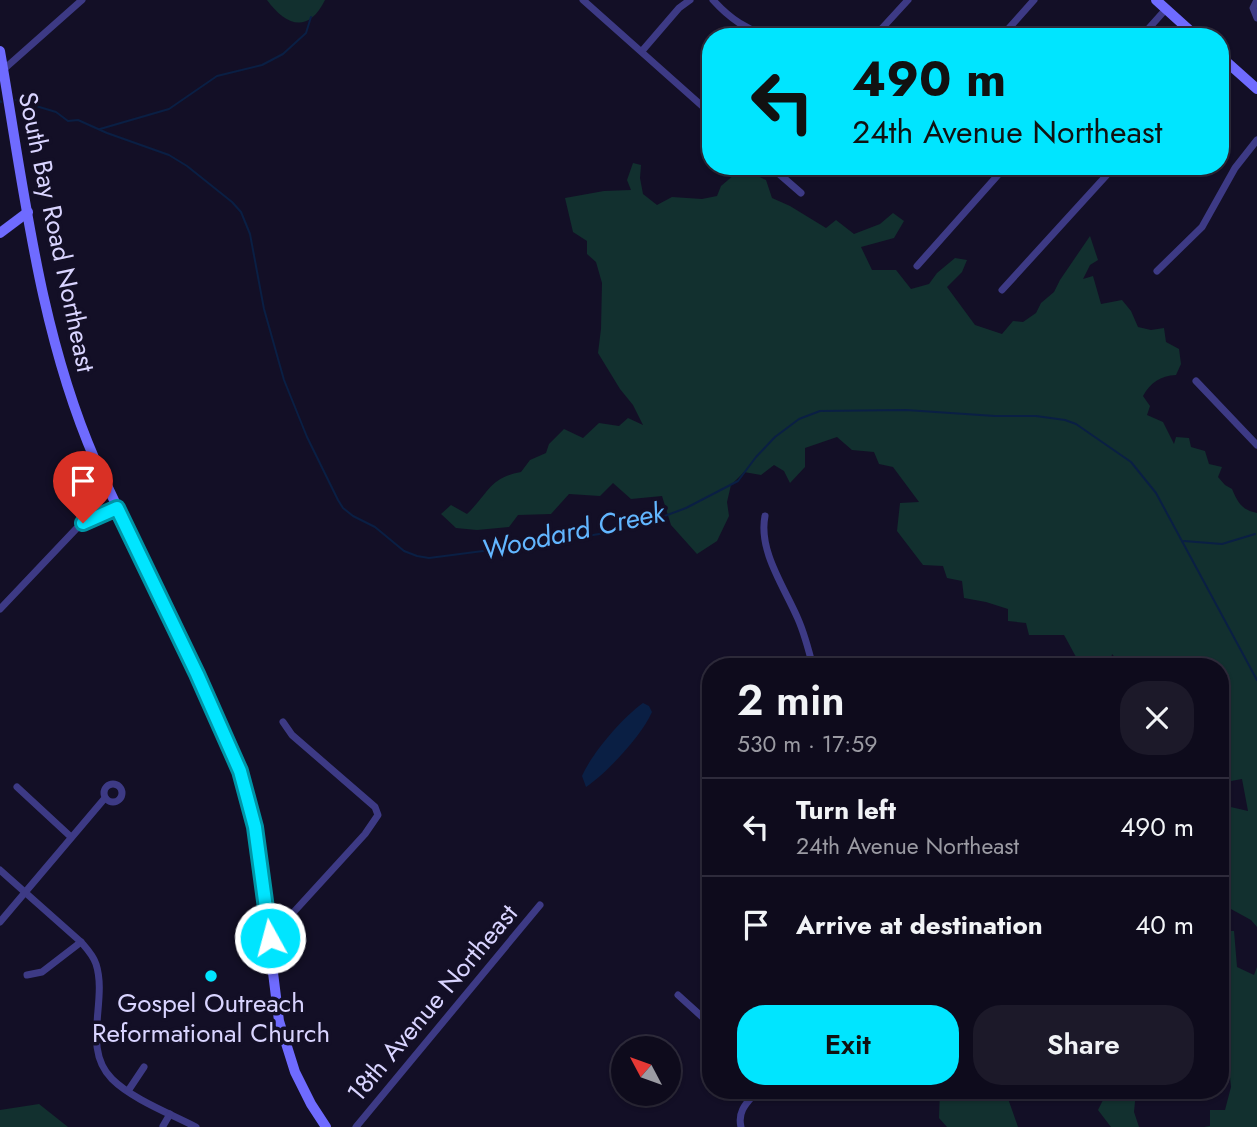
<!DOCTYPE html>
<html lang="en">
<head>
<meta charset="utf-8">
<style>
  body { margin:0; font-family:Jost,sans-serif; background:#1c1929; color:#f1f3f6; height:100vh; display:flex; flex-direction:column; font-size:26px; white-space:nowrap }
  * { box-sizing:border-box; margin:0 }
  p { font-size:23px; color:#9b9ba3 }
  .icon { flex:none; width:38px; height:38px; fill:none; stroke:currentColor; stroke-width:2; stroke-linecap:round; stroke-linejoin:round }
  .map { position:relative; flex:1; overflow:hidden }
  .side { position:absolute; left:702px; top:658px; width:527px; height:441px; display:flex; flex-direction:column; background:#0e0b1c; border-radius:28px; box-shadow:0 2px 5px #0004,0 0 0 2px #2e2b3b }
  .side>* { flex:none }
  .top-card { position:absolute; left:702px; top:28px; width:527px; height:147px; border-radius:28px; box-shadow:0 2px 5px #0004,0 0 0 2px #2e2b3b; background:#00e5ff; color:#111; overflow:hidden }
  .needle { width:46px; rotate:311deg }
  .controls { position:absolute; left:611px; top:1036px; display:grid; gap:14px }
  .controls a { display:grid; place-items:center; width:70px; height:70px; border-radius:50%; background:#0e0b1c; box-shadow:0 2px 5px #0004,0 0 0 2px #2e2b3b; font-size:35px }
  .pin { position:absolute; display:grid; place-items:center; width:60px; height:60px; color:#fff; margin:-72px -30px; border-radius:50% 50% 50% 0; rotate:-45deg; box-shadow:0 0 7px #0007 }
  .pin .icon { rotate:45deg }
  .me { position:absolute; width:77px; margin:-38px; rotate:353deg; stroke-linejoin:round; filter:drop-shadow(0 0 5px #0008) }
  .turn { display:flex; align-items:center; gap:24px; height:147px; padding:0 35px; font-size:32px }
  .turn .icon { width:91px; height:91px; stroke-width:2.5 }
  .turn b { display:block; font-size:49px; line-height:60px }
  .round { display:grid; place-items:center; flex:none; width:74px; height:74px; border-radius:28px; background:#1c1929 }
  .summary { display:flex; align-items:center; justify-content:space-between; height:119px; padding:0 35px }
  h1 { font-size:42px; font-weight:600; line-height:52px }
  .action { display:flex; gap:14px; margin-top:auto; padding:14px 35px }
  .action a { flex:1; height:80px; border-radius:28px; background:#00e5ff; color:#111; font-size:28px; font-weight:600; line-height:80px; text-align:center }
  .action a+a { background:#1c1929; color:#f1f3f6 }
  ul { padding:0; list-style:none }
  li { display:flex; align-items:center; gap:21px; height:98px; padding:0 35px; border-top:2px solid #2e2b3b }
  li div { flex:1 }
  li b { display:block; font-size:26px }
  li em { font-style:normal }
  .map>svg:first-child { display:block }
</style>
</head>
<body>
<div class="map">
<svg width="1257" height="1127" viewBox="0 0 1257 1127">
  <rect width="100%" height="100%" fill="#130f26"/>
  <g fill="#12302f">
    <path d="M267,0H325C308,34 286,26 267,0Z"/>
    <path d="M633,163L641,165L640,178L643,194L657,205L672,197L702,199L717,196L721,186L741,169L766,180L772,198L790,206L826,228L836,220L854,234L880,224L893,213L904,221L894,238L861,247L872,270H896L911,289L929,284L937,273L955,258L967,260L962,272L947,287L975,325L1002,334L1013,321L1023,322L1036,313L1041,303L1054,292L1060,280L1090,236L1098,260L1090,265L1083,279L1093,276L1101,304L1122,300L1131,311L1138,327L1151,330L1164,328L1166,342L1179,349L1181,364L1176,375C1160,376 1151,382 1143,396L1150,406L1147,415L1163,422L1174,444L1176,437L1189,438L1191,447L1205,451L1209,464L1222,467L1218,477L1225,485L1232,489C1238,503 1242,510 1257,513V927L1251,920L1220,903V808L1222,805L1248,811L1242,779L1231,781L1220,768V667H1123L1112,654L1110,667C1075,667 1081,664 1064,635H1029L1026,623L1008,621V609L986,602L964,598L962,581L947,578L943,566L923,565L897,531L900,503L919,502L893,467L879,464L874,452L852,450L837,437L805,448V467L790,483L784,471L774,465L761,475L744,472L731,485L727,502L729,516L717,541L697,554L671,525L662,496L631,499L613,483L600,496L569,494L551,514L518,515L509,527L477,530L456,528L441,514L451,505L467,514C489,493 489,478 521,472L530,460L546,453L549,444L564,429L583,438L599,423L619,426L628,418L643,425L633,405L620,389L598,353L601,329L602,283L596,262L587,254V241L573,232L565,198L604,191L631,190L627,180Z"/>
    <polygon points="1220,931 1234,931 1237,967 1254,975 1257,967 1257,1127 1204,1127 1210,1126 1210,1110 1225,1110 1231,1087 1229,1067 1220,1059"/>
    <polygon points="940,1090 1005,1090 1018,1127 947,1127 939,1118"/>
    <polygon points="1108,1090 1136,1091 1134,1112 1139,1127 1111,1127 1098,1110"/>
    <polygon points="39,1104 68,1127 0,1127 0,1110"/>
  </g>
  <path fill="#0a1f44" d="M643,703L649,706L652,712C642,735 608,772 586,787L582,776C592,753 622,718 643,703Z"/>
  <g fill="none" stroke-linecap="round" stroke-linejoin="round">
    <g stroke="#0a1f44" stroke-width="2">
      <polyline points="16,100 56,112 68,121 78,120 107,133 169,155 187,166 232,202 241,212 250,234 264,309 284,380 307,437 338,500 343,508 353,516 375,527 404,551 417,556 429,558 546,543 605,533 651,521 686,508 738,481 756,457 775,437 799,419 820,411 906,410 995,416 1036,416 1065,420 1076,424 1131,462 1156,493 1257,680"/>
      <polyline points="0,101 1,102"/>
      <polyline points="100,129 169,109 217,76 262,65 283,54 306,33 311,17"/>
      <polyline points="1184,541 1222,544 1255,534"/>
    </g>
    <g stroke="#3d3a85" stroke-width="7">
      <polyline points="583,0 710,113"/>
      <path d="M713,0C730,19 747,30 771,37"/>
      <polyline points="1257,0 1253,8 1257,18"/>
      <polyline points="874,37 908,0"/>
      <polyline points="1001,37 1034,0"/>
      <polyline points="1141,37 1166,9"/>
      <polyline points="642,51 679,8 690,0"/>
      <polyline points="3,70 82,0"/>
      <polyline points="770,166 801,193"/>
      <polyline points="917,266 1006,166"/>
      <polyline points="1157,271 1202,227 1235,168 1257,140"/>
      <polyline points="1002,290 1115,166"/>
      <polyline points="1196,381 1257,445"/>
      <path d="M765,516C758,551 785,588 798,619C805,635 809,651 813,667"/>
      <polyline points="0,609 76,529 91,519 117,508"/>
      <circle cx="113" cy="793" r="9"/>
      <polyline points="17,787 71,837"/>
      <path d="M0,870L81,942C87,949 93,955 96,964C108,1001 81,1048 112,1079C132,1099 171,1114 196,1127"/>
      <polyline points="0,922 105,798"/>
      <polyline points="270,938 365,834 378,815 375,807 292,735 283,722"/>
      <polyline points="27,975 42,972 81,942"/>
      <polyline points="678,995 710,1024"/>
      <polyline points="128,1091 144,1067"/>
      <polyline points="163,1126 170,1114"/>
      <polyline points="356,1127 540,905"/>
      <path d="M741,1127C737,1110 748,1102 758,1090"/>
    </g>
    <g stroke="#6f6bff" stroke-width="10">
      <polyline points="1156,0 1197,37"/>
      <path d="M0,51C24,188 39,331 95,460L224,733L240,771L255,827L279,1021L295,1072L311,1104L326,1127"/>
      <polyline points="1220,56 1257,89"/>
      <polyline points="0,233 28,212"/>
    </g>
  </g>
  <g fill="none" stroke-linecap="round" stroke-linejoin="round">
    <defs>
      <polyline id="route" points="83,523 117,508 197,674 240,771 255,827 270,938"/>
    </defs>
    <use href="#route" stroke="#0095a6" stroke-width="18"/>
    <use href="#route" stroke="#00e5ff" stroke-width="12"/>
  </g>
  <circle fill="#00e5ff" stroke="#130f26" stroke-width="2.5" cx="211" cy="976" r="7"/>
  <g text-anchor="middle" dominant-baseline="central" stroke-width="7" stroke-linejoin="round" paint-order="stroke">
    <g font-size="26" fill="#d9d4ff" stroke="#130f26">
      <text transform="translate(57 232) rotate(78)">South Bay Road Northeast</text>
      <text transform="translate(432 1003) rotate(-50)">18th Avenue Northeast</text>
    </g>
    <g font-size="26" fill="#d9d4ff" stroke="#130f26">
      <text x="211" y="1003">Gospel Outreach<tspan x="211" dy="30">Reformational Church</tspan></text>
    </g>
    <g font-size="28" font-style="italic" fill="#62b6ff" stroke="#130f26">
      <text transform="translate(573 531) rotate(-12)">Woodard Creek</text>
    </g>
  </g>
</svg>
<div class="controls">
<a><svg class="needle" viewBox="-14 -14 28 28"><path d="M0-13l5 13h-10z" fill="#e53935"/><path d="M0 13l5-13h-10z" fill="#9b9ba3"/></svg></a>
</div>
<div class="pin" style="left:83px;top:523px;background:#d93025"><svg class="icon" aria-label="arrive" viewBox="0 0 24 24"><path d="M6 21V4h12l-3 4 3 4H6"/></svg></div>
<svg class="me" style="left:270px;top:938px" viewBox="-20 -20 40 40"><circle r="17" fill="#00e5ff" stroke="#fff" stroke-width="3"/><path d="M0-11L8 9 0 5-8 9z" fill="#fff"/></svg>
<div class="top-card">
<div class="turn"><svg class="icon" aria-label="left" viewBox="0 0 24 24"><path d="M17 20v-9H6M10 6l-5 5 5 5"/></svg><div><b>490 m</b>24th Avenue Northeast</div></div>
</div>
<section class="side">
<div class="summary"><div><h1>2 min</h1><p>530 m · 17:59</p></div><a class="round"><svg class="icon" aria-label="close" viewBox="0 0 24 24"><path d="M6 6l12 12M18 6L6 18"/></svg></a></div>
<ul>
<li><svg class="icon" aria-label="left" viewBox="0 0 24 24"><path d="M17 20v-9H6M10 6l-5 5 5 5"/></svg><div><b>Turn left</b><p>24th Avenue Northeast</p></div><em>490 m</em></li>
<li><svg class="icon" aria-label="arrive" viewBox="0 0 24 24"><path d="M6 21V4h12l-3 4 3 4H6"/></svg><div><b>Arrive at destination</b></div><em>40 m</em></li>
</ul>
<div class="action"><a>Exit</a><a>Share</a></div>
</section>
</div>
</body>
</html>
